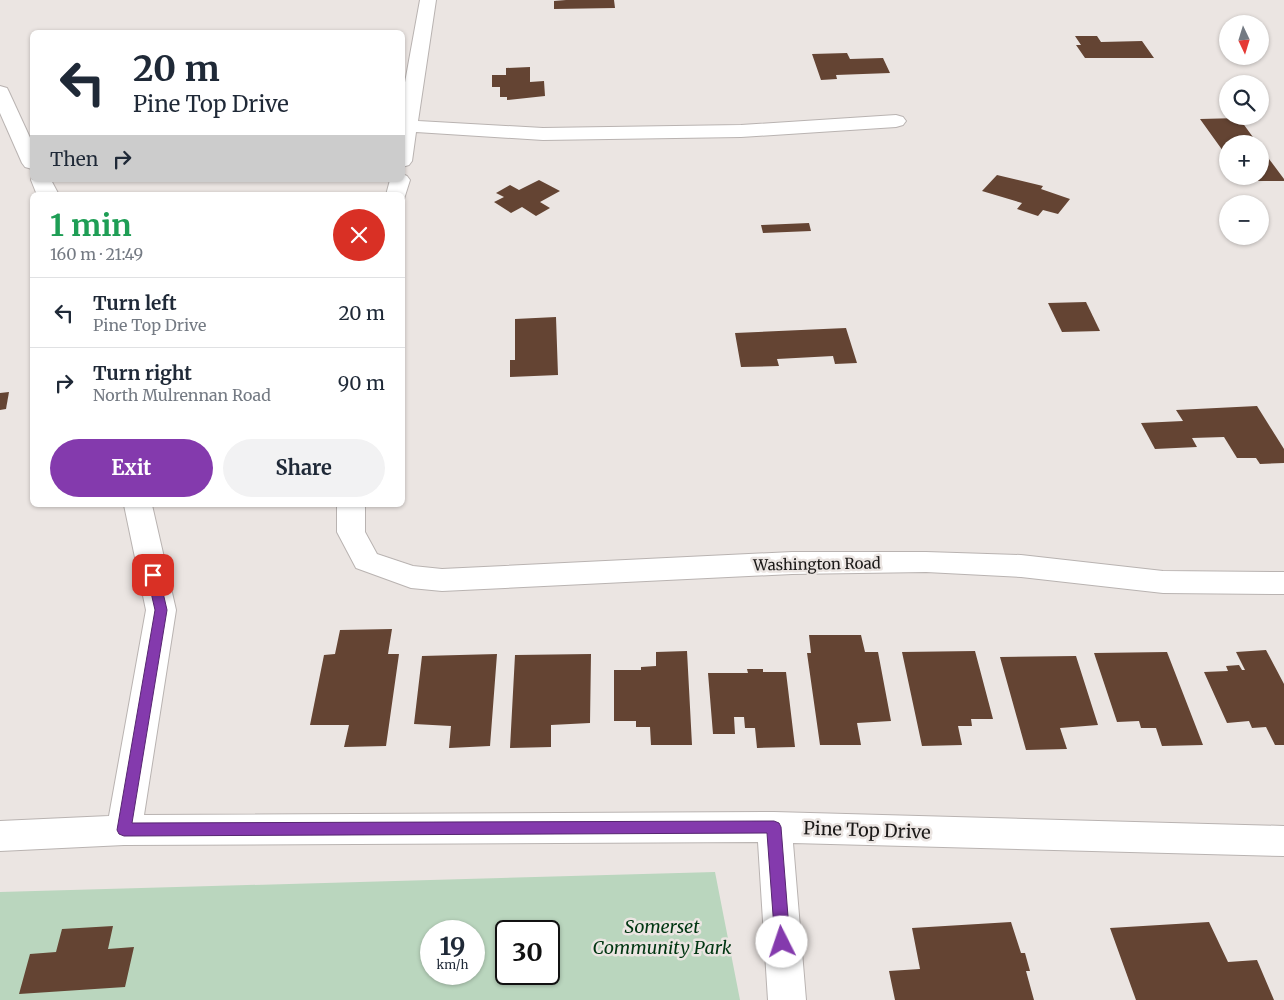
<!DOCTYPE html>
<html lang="en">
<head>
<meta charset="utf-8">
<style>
  body { margin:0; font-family:Merriweather,serif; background:#f2f2f3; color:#1f2937; height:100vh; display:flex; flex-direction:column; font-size:19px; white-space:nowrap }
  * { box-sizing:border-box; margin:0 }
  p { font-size:16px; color:#747a83 }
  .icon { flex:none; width:28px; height:28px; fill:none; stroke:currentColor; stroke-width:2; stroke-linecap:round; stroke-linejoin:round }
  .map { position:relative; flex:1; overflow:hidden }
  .sheet { position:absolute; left:30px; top:192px; width:375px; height:315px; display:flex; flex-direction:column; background:#fff; border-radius:8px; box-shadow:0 1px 4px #0004 }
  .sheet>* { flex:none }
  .banner { position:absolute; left:30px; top:30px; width:375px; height:152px; border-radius:8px; box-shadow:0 1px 4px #0004; background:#fff; color:#1f2937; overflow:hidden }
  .needle { width:32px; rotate:176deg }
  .buttons { position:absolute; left:1219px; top:15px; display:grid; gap:10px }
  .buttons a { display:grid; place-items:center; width:50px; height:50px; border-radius:50%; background:#fff; box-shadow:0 1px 4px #0004; font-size:25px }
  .speed { position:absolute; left:420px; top:920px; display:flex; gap:10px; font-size:25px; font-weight:700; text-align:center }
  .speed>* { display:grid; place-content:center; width:65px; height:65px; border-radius:50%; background:#fff; box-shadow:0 1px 4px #0004; line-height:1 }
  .speed small { font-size:12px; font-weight:400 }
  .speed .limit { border:2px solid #111; border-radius:8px; background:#fff; color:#111 }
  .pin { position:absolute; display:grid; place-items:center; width:42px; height:42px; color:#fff; margin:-21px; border-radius:10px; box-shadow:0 2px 8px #0006 }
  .me { position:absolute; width:55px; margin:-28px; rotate:356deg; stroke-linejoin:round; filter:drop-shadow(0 0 4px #0008) }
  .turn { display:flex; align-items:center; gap:18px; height:105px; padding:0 20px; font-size:22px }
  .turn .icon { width:65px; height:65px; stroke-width:2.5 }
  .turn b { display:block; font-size:35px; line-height:42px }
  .then { display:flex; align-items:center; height:48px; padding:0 20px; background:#0003; gap:10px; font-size:19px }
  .round { display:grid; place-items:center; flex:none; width:52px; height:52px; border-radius:26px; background:#f2f2f3 }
  .summary { display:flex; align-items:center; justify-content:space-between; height:85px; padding:0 20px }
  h1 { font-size:30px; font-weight:700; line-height:38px; color:#1e9e55 }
  .action { display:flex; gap:10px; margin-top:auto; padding:10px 20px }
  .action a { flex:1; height:58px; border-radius:30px; background:#843aad; color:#fff; font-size:20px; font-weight:700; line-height:58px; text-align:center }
  .action a+a { background:#f2f2f3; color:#1f2937 }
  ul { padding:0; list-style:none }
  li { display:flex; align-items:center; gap:15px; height:70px; padding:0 20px; border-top:1px solid #e0e1e3 }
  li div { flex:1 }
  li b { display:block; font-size:19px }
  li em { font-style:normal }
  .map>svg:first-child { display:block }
</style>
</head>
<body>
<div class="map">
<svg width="1284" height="1000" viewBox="0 0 1284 1000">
  <rect width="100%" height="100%" fill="#ebe5e2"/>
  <path fill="#bad6be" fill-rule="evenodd" d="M715,872L740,1000H0V892ZM431,931H474V974H431ZM506,931H549V974H506Z"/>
  <g fill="#644433">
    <polygon points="566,0 614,0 615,8 554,9 554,1"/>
    <polygon points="1075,36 1097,36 1101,42 1142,41 1154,58 1085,58 1076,45 1081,45"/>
    <polygon points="847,53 850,59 883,58 890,73 836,75 837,79 821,80 812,54"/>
    <polygon points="530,67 530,82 544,81 545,96 507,100 507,97 500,97 500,87 492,87 492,75 506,75 506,68"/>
    <polygon points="1239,118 1258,144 1228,144 1228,158 1200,119"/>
    <polygon points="1260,147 1284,179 1284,181 1244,181 1240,176 1260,176"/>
    <polygon points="997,175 1043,186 1041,189 1070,199 1058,214 1043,210 1038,216 1017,209 1022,203 982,191"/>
    <polygon points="539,180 560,191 540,202 550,208 536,216 522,207 511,213 494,202 504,197 496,193 510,185 519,190"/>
    <polygon points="809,223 811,231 763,233 761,225"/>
    <polygon points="1086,302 1100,331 1062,332 1048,303"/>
    <polygon points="556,317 558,375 510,377 510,360 515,360 515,319"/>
    <polygon points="846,328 857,363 835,364 833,356 777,359 779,366 741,367 735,333"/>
    <polygon points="9,392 6,409 0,410 0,393"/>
    <polygon points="1257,406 1284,449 1284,463 1260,464 1256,458 1237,458 1224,437 1192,438 1197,447 1155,449 1141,423 1183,421 1176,410"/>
    <polygon points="392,629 388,654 399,654 386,746 344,747 349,725 310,725 324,655 335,654 340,630"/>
    <polygon points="809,635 861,635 865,652 878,652 891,721 857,723 861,745 820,745 807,653 811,653"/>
    <polygon points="1266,650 1284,684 1284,745 1275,745 1266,727 1252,728 1249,721 1227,723 1204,672 1228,671 1226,666 1239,665 1242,670 1245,670 1236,652"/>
    <polygon points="687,651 692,745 651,745 650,727 636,727 636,721 614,721 614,670 641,670 641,667 656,666 656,652"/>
    <polygon points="975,651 993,719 971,719 972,726 958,726 962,745 922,746 902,652"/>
    <polygon points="1167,652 1203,745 1162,746 1156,728 1141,728 1139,721 1117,722 1094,653"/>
    <polygon points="497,654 490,746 449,748 451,726 414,724 422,656"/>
    <polygon points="591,654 590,723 551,725 551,747 510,748 515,655"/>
    <polygon points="1076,656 1098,725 1060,728 1067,749 1026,750 1000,657"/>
    <polygon points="747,669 763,669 763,672 786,672 795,747 757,748 755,728 745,728 744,717 734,717 735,734 713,734 708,673 748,673"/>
    <polygon points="1011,922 1021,953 1025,953 1030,971 1026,971 1034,1000 895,1000 889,971 920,969 912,928"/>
    <polygon points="1209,922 1228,962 1257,960 1274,1000 1136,1000 1110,928"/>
    <polygon points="113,926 108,949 134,947 125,987 19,994 30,954 56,952 62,929"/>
  </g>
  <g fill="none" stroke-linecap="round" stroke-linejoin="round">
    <defs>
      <g id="minor">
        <polygon points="420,0 436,0 418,121 543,128 741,125 896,115 903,117 906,121 903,125 896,127 741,137 543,140 416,132 412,161 409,165 402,167 402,99"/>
        <polygon points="0,86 7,88 9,92 32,142 32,169 25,167 22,163 0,113"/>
        <polygon points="402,174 407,176 410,180 404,199 402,200 402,195 386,195 390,180 402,180"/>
        <polygon points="32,177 32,180 51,180 59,195 37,195 31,180"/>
        <polygon points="124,505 152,505 176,610 144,815 774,812 1284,826 1284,856 793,843 806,1000 768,1000 758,842 124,845 0,851 0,821 109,816 146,610"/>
        <polygon points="337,505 365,505 365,532 377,554 413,566 442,569 792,552 926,552 1021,555 1163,571 1284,572 1284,594 1163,593 1021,577 926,572 792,574 442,591 411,588 356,568 337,532"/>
      </g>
    </defs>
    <use href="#minor" stroke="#b9b3b1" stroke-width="2"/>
    <use href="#minor" fill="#fff" fill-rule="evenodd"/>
  </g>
  <polygon fill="#843aad" stroke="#562670" points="153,570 159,575 167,610 132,823 774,821 779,823 781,827 790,942 788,947 782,949 777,947 775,942 767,833 124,836 119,834 117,830 155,610 147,575"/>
  <g text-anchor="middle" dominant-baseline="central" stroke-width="5" stroke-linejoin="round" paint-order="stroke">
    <g font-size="15" fill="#1a1817" stroke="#ebe5e2">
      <text transform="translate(817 564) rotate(-1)">Washington Road</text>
    </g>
    <g font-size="18" fill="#1a1817" stroke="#ebe5e2">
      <text transform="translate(867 830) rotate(2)">Pine Top Drive</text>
    </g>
    <g font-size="18" font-style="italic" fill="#013612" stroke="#ebe5e2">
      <text x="662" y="926">Somerset<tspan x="662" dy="21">Community Park</tspan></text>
    </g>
  </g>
</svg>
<div class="buttons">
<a><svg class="needle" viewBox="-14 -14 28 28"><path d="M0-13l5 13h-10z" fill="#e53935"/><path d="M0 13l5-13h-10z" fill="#747a83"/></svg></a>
<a><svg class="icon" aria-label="search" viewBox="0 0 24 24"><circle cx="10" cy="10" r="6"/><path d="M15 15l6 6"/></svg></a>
<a>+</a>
<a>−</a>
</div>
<div class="speed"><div>19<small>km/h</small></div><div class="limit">30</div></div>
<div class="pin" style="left:153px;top:575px;background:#d93025"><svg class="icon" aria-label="arrive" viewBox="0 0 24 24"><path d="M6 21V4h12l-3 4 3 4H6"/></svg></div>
<svg class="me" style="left:782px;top:942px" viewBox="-20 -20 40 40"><circle r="19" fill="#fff"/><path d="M0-13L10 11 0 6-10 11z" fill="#843aad"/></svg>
<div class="banner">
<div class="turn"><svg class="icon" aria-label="left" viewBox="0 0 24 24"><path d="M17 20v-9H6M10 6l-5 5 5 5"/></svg><div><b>20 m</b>Pine Top Drive</div></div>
<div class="then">Then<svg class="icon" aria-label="right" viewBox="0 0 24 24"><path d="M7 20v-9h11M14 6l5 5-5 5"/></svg></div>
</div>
<section class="sheet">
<div class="summary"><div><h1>1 min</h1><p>160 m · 21:49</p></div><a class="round" style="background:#d93025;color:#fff"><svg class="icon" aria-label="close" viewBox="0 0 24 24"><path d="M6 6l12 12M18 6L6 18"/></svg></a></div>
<ul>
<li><svg class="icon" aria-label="left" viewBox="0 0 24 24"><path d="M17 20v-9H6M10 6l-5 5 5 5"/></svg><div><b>Turn left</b><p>Pine Top Drive</p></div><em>20 m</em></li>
<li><svg class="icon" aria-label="right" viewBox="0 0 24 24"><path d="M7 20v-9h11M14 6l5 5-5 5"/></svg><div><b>Turn right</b><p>North Mulrennan Road</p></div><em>90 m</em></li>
</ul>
<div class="action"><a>Exit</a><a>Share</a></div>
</section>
</div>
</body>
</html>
